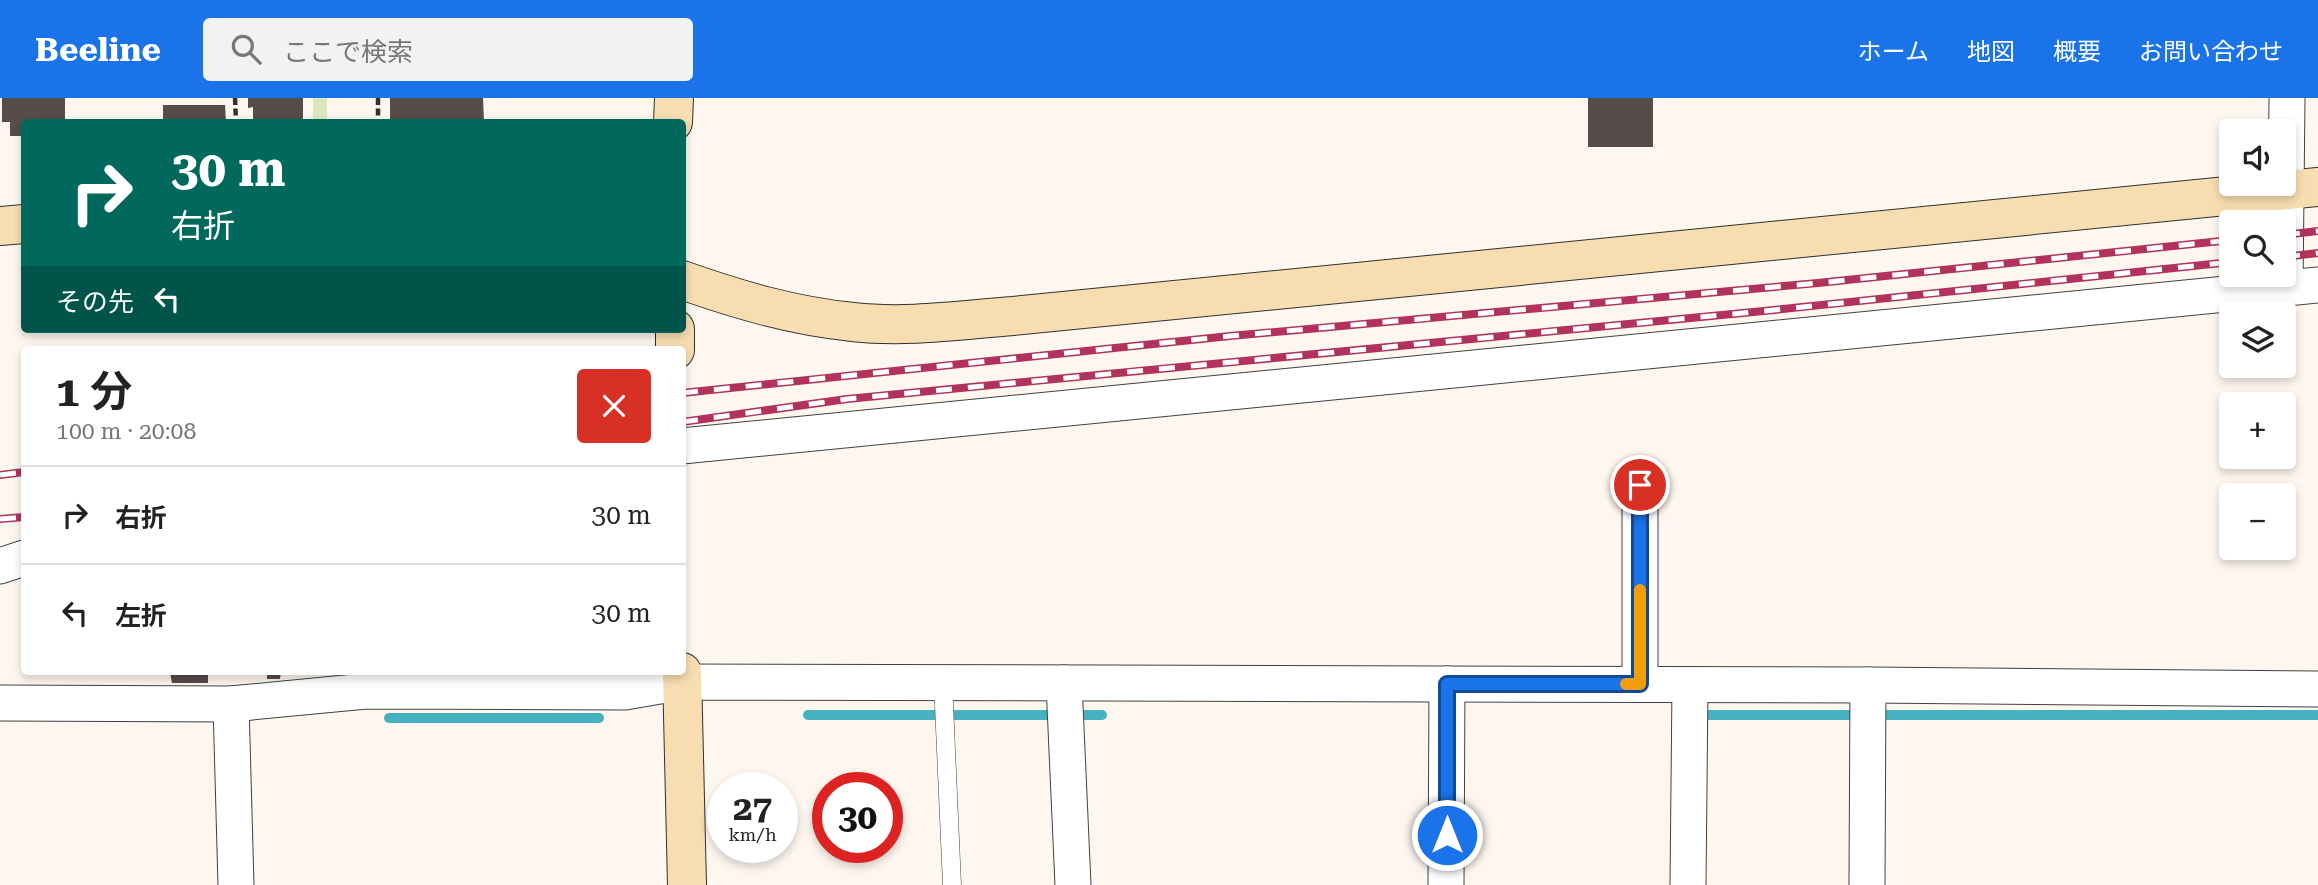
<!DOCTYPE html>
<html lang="ja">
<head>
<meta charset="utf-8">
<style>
  body { margin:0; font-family:"Roboto Serif","Noto Sans JP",serif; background:#f2f2f2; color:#222; height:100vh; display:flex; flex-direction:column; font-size:26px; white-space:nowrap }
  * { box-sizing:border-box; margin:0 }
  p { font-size:23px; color:#767676 }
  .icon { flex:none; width:38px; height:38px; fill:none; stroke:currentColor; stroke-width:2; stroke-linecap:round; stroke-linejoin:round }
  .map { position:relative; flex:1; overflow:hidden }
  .sheet { position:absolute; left:21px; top:248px; width:665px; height:329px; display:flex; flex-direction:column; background:#fff; border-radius:7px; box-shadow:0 4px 10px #0003 }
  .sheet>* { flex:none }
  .top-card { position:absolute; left:21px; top:21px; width:665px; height:214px; border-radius:7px; box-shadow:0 4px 10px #0003; background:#00695c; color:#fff; overflow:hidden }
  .fabs { position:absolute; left:2219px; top:21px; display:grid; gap:14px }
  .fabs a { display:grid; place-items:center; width:77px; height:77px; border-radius:7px; background:#fff; box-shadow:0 4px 10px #0003; font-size:35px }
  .speed { position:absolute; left:707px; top:674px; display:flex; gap:14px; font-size:35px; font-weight:700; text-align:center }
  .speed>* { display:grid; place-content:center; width:91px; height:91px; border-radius:50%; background:#fff; box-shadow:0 4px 10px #0003; line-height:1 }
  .speed small { font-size:18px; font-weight:400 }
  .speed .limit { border:10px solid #d22; background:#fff; color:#111 }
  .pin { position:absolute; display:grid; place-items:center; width:60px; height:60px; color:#fff; margin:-30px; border:4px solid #fff; border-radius:50%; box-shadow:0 2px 7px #0007 }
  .me { position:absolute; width:77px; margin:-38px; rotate:0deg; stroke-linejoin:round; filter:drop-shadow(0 0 5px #0008) }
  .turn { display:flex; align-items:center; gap:24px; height:147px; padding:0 35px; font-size:32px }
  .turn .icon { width:91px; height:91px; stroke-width:2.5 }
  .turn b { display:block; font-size:49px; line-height:60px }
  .then { display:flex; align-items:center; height:66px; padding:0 35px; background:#0003; gap:14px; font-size:26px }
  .round { display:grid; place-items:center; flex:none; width:74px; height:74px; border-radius:7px; background:#f2f2f2 }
  .overview { display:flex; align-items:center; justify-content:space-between; height:119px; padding:0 35px }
  h1 { font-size:42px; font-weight:700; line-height:52px }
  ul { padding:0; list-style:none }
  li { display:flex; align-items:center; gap:21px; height:98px; padding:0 35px; border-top:2px solid #e0e0e0 }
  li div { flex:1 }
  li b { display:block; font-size:26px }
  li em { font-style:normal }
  header { display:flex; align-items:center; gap:42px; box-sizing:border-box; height:98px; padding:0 35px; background:#1a73e8; color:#fff }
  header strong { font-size:33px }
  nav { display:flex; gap:38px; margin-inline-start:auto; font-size:24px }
  .search { width:490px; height:63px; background:#f2f2f2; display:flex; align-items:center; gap:18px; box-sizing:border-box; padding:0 24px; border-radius:7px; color:#767676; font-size:26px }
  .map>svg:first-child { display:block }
</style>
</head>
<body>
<header>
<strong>Beeline</strong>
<div class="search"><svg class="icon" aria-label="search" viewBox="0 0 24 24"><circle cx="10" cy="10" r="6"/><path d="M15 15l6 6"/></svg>ここで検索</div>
<nav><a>ホーム</a><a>地図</a><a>概要</a><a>お問い合わせ</a></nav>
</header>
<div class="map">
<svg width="2318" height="787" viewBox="0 0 2318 787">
  <rect width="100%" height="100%" fill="#fef7f0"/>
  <rect fill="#dce5bc" x="313" y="0" width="14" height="24"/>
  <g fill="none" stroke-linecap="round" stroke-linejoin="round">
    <g stroke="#46b1c1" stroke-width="10">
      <polyline points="808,617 1102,617"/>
      <polyline points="1701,617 2318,617"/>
      <polyline points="389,620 599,620"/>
    </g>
  </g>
  <g fill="#554c4b">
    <polygon points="2,0 65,0 65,24 24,24 24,38 10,38 10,24 2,24"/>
    <polygon points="248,0 303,0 303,24 253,24 253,9 248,10"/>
    <polygon points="390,0 483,0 484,24 390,24"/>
    <rect x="1588" y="0" width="65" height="49"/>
    <polygon points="163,7 225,7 226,24 163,24"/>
    <polygon points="170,574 208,574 208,585 172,585"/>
    <polygon points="267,574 281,574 280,581 267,581"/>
  </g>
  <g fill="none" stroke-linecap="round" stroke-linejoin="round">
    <defs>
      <polyline id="lane" points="943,584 952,787"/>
      <g id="street">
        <polyline points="2285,191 2287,0"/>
        <polyline points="682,348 2318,187"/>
        <polyline points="1640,387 1640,586"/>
        <polyline points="0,468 24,460"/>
        <polyline points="1064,585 1073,787"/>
        <polyline points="0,605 231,606 366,593 625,594 683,584 1868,587 2318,591"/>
        <polyline points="231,606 236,787"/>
        <polyline points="1446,787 1447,586"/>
        <polyline points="1688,787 1690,587"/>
        <polyline points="1867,787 1868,587"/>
      </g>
      <g id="secondary">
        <polyline points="673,24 674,0"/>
        <polyline points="0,128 24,126"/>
        <path d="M682,182C739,202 793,218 853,224C906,230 960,222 1013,218L2318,89"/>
        <polyline points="675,231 675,252"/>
        <polyline points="682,574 687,787"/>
      </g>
    </defs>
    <use href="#lane" stroke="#414141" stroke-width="19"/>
    <use href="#street" stroke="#414141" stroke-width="37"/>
    <use href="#secondary" stroke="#303030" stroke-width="40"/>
    <g stroke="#303030" stroke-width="4.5" stroke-dasharray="7 3.5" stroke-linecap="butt">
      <polyline points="235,0 236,24"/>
      <polyline points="378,0 378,24"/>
    </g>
    <use href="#lane" stroke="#fff" stroke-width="18"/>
    <use href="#street" stroke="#fff" stroke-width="35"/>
    <use href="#secondary" stroke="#f8ddb1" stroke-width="38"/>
    <defs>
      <g id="rail">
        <polyline points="2284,137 2318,133"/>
        <polyline points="2284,159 2318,155"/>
        <polyline points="682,295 1230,238 1818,185 2231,142"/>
        <polyline points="682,324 847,301 1774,212 2231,164"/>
        <polyline points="0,377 24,374"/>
        <polyline points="0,421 24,419"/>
      </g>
    </defs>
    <use href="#rail" stroke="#b1325a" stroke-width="8"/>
    <use href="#rail" stroke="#fff" stroke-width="5" stroke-dasharray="16" stroke-linecap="butt"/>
  </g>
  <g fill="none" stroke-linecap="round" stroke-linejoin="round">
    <defs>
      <polyline id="route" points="1447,737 1447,586 1640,586 1640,387"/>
    </defs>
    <use href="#route" stroke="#114b97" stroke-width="18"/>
    <use href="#route" stroke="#1a73e8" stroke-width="12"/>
    <polyline stroke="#f59e0b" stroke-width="12" points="1626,586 1640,586 1640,492"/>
  </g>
</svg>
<div class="fabs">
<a><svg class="icon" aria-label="sound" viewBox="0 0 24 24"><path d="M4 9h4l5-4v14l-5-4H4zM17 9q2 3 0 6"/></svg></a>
<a><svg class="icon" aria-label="search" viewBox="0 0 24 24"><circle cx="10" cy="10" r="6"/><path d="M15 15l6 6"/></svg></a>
<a><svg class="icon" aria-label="layers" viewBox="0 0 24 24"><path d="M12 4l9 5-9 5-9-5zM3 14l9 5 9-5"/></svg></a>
<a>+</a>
<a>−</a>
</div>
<div class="speed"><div>27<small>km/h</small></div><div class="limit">30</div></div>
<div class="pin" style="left:1640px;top:387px;background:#d93025"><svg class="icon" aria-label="arrive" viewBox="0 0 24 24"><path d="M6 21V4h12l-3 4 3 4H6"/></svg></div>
<svg class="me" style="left:1447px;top:737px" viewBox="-20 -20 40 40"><circle r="17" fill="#1a73e8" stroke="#fff" stroke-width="3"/><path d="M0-11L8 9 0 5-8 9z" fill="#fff"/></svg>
<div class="top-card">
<div class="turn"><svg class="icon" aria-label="right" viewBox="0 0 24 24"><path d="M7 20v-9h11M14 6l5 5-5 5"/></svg><div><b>30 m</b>右折</div></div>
<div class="then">その先<svg class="icon" aria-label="left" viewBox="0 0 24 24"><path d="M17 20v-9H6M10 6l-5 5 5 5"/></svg></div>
</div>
<section class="sheet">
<div class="overview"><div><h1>1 分</h1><p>100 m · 20:08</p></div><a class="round" style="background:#d93025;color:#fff"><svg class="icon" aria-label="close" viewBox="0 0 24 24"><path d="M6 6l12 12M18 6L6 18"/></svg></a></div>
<ul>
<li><svg class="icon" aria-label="right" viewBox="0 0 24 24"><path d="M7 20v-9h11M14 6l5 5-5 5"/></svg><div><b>右折</b></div><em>30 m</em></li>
<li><svg class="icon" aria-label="left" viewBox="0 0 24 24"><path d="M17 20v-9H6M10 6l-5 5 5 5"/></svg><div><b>左折</b></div><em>30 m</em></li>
</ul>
</section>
</div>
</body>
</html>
